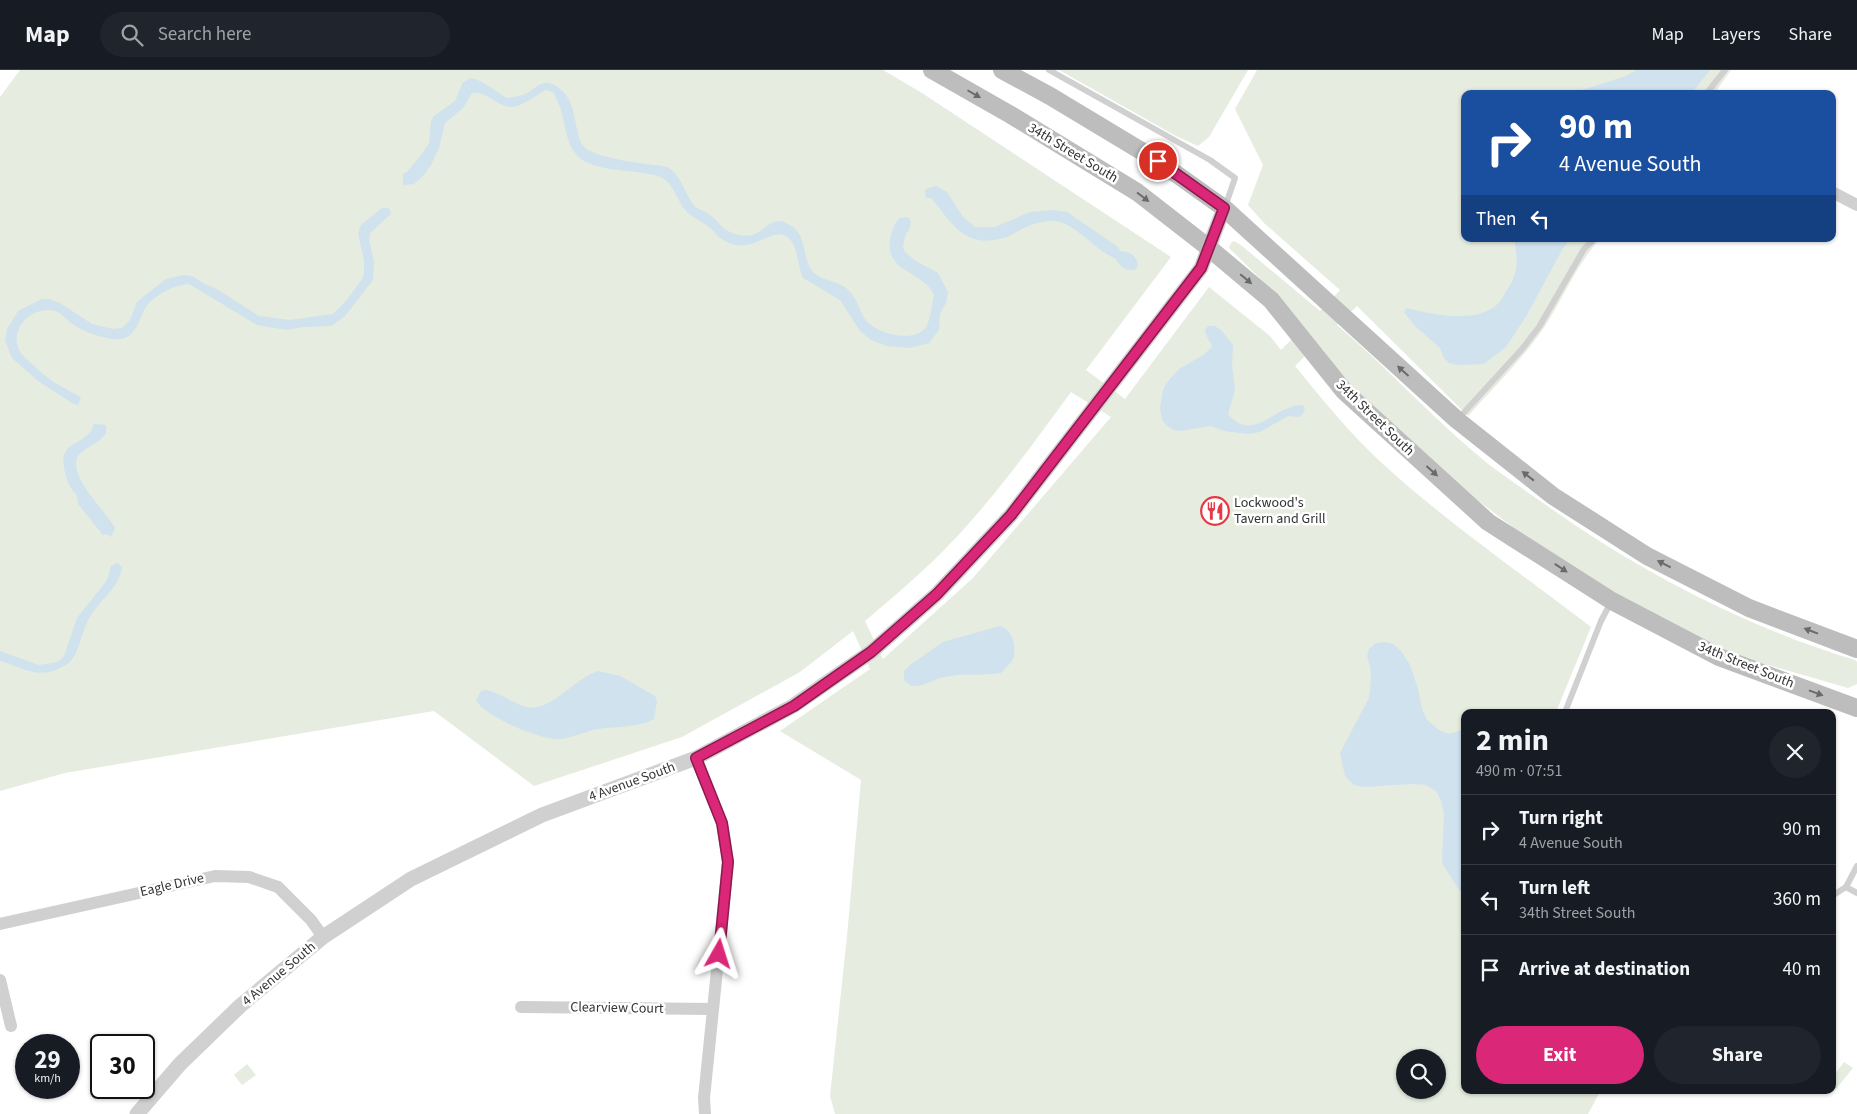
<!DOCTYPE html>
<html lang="en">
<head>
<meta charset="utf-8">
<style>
  body { margin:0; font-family:"Source Sans 3",sans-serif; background:#20242c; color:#f1f3f6; height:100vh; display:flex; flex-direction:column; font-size:19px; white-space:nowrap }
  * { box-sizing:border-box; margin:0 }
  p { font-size:16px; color:#9ea1a6 }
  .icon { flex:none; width:28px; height:28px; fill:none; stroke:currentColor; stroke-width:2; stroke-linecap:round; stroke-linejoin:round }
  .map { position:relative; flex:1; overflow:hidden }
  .side { position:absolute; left:1461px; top:639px; width:375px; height:385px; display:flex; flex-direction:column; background:#171b24; border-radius:10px; box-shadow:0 1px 4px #0004 }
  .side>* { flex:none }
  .top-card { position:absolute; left:1461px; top:20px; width:375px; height:152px; border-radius:10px; box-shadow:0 1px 4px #0004; background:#1a4fa0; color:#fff; overflow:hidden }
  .buttons { position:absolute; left:1396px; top:979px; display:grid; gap:10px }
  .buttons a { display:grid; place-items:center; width:50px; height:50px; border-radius:50%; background:#171b24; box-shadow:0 1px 4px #0004; font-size:25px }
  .speed { position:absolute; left:15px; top:964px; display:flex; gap:10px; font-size:25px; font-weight:700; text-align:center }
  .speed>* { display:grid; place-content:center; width:65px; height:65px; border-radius:50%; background:#171b24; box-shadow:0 1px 4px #0004; line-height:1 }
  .speed small { font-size:12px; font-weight:400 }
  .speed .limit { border:2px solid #111; border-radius:8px; background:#fff; color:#111 }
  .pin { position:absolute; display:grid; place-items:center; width:42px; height:42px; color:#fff; margin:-21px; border:2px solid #fff; border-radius:50%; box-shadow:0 1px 5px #0007 }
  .me { position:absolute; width:55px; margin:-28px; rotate:6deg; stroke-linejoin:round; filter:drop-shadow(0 0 4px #0008) }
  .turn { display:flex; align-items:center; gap:18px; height:105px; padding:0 15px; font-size:22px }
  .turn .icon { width:65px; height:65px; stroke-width:2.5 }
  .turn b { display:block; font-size:35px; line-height:42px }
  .then { display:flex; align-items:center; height:48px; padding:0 15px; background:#0003; gap:10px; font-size:19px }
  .round { display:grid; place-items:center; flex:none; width:52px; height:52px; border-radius:26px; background:#20242c }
  .overview { display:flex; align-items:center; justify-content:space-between; height:85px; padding:0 15px }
  h1 { font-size:30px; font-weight:700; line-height:38px }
  .button { display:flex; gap:10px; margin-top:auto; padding:10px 15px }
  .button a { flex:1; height:58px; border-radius:30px; background:#db2777; color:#fff; font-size:20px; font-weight:700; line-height:58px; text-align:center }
  .button a+a { background:#20242c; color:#f1f3f6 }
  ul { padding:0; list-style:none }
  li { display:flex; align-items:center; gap:15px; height:70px; padding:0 15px; border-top:1px solid #363941 }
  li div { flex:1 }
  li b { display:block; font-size:19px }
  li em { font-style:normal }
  header { display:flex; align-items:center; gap:30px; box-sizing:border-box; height:70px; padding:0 25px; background:#171b24; border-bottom:1px solid #363941 }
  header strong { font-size:24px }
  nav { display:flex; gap:28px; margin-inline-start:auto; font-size:18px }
  .search { width:350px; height:45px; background:#20242c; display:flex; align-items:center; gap:12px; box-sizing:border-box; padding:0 18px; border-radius:28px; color:#9ea1a6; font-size:19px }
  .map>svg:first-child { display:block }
</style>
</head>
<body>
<header>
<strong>Map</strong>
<div class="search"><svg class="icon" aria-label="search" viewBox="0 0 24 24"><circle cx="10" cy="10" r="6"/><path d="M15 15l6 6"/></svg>Search here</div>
<nav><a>Map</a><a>Layers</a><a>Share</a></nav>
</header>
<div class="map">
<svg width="1857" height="1044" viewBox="0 0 1857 1044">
  <rect width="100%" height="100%" fill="#fff"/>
  <g fill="#e6ecdf" fill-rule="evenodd">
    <path d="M20,0H883L922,23L1171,187L1086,300L1125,329L1209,217L1270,266L1281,280L1303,258L1280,228L1229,178L1231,173L1234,171L1242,176L1320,241L1340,220L1264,153L1248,135L1263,95L1235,39L1257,0H1731L1714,24H1465V169H1600C1576,195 1564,227 1545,256C1523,289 1494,317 1468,346L1357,236L1337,255C1389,299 1434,350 1487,393C1503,405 1520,417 1536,428C1633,498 1740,555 1855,590L1857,592V614L1848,618L1744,588L1695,566L1628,531L1567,494L1514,458L1455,413L1376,341L1329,292L1316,275L1295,296C1322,329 1352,366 1384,395C1449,454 1522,504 1591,557L1556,642H1465V1020H1601L1588,1044H835L830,1026L847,866L861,710L780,661L870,599L853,561L800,602L682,667L534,716L434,641L65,703L0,721V27ZM1071,322L1111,347L973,508L883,589L865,551C887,532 910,513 931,493C984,442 1028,381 1071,322ZM1405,988H1438V1020H1405Z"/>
    <polygon points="1059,0 1248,0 1209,67 1198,76 1176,66"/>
    <polygon points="1844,992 1853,998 1836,1019 1833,1016 1833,1007"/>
    <polygon points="247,994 256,1005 242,1015 234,1005"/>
  </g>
  <g fill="#cfe2ee">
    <polygon points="1637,0 1710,0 1691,24 1570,24 1626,6"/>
    <path d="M471,8C483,10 496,22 507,28C514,27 523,26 529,22C537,17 542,10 552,14C583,27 570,70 588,80C605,89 628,91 646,94C654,95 662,95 669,98C680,105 685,122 692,133C696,140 704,140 710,145C718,150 721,159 730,162C736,165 746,167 752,165C768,160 772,142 793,157C807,168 802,188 812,201C821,211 836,210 846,218C857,227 858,238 865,249C875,264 915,274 926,257C931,248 932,234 934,224C922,201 885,202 890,169C892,161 894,153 900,148L908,147L911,152L909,160L906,164L904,171L903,177L905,182L916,191L938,203L948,222L946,233L940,244L939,260L929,273L910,278L887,276L871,270L860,261L840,230L803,208C798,197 798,181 792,172C780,155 764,171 751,174C742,177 729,175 722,169C716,166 713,159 708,156C701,151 692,147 686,141C676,130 674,111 658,106C636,99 589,103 575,83C566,72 565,53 561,40C559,34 556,28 553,22L546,20C538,24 522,36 513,37C499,38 486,20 472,23L463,38L445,53L439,78L431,95L423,106L414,114L403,115V104L407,102L422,84L429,73L431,51L434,46L455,31L463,12Z"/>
    <path d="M936,116L947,122L963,147L975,157H995L1030,142L1054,140L1067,142L1118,177L1120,181C1131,182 1136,185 1138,196L1135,200C1126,201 1120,197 1116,189C1094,180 1078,154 1054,151C1039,150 1024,157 1011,165C1006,168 999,169 993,170C962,175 949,149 931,128H926L925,121L926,119Z"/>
    <path d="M382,138H389L391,144L370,163L369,169L374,192L373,210L345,246L331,256L303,257L287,260L257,255L189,214C174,215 154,225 146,237C139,248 138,262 125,268C114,273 83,262 74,255C66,250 59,239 49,240C27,240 9,261 20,282C23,287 29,291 33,295C47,309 63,318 81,327L78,335L72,333L38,311L12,288L5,270L7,259L18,241L42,229H49L60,233L92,254L113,259L122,258L130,250L137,232L143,227L166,209L183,205L192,206L205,214L220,221L259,246L290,250L333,244L346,231L362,209L364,204V191L358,163L361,155Z"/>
    <path d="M1514,169H1570L1562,180L1527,245L1506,277L1484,294L1457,295L1449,293L1444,288L1440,278L1414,255L1404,242L1406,238C1432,244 1469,253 1493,238C1499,234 1503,227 1507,220C1519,202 1518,189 1514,169Z"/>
    <path d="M1208,256H1215L1222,261L1233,275L1232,295L1235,320L1228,344C1254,375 1276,333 1303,335L1305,339L1302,345L1299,347L1288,346L1260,362L1248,364L1224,361L1211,356L1181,361L1174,360L1167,356L1162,350L1160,338L1163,320L1168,311L1179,299L1203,285L1212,277C1211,272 1206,268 1205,260Z"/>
    <path d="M94,354L106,355V363C100,374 80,379 77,388C70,409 106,441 115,458L111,467L107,464L103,465L78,434L77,425C70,419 67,411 65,402C56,367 88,378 94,354Z"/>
    <path d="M117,493L122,497C119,518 102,528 91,545C84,556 82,568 77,580C74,588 69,594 62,597C38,610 24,598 0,591V581L39,595L58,592L64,586L77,548L105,513L108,507L111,496Z"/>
    <path d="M1000,556C1013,559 1018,580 1012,591C1009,595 1004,599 1001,603C983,606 963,603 945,607C933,609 924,617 911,616L904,610V601L910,595L943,572Z"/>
    <polygon points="1385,572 1393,574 1401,581 1410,595 1418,619 1422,639 1427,650 1439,660 1449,664 1465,659 1465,824 1459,820 1442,793 1444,743 1441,731 1436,721 1426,715 1412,714 1364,717 1354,715 1345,706 1340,683 1369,628 1371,609 1370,596 1367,586 1369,579 1376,573"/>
    <path d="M598,601L620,606L655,626L657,631L654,649C637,658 617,656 598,659C585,661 572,669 557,669C539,669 485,647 476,630L481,621L486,620C501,623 512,633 526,637C550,643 575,608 598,601Z"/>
  </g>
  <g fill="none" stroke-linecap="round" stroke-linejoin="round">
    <g stroke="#d0d0d0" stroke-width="6">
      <polyline points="1049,0 1210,90 1235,108 1225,137"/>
      <polyline points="1706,24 1725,0"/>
      <polyline points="1458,349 1522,279 1539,257 1584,179 1594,169"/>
      <polyline points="1565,642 1601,551 1611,532"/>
      <polyline points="1846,817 1857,823"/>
      <polyline points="1832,826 1846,817 1857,796"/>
    </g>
    <g stroke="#d0d0d0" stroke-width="12">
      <polyline points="1832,122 1857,135"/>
      <polyline points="696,688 722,753 728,792 704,1028 705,1044"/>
      <polyline points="0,854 215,806 249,807 278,817 311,850 323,867"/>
      <polyline points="0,910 11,956"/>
      <polyline points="521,937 713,939"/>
    </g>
    <polyline stroke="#d0d0d0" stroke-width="15" points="137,1044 180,994 240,936 323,867 411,809 542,745 696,688 793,636 871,582 937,524 1011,445 1201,198 1224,138"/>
    <g stroke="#bdbdbd" stroke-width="18">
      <polyline points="932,0 1011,45 1137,122 1209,178 1271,230 1344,321 1488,452 1612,531 1719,587 1857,638"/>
      <polyline points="1002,0 1050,26 1158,91 1224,138 1457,350 1553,426 1647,486 1749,538 1857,579"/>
    </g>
  </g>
  <defs><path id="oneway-solid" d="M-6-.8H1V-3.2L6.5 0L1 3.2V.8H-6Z" transform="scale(1.25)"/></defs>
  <g fill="#6a6a6a">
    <use href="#oneway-solid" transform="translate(974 24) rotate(30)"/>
    <use href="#oneway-solid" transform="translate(1143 127) rotate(37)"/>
    <use href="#oneway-solid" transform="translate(1246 209) rotate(40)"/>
    <use href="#oneway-solid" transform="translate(1403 301) rotate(-138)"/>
    <use href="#oneway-solid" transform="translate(1432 401) rotate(42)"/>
    <use href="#oneway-solid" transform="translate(1528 406) rotate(-142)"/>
    <use href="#oneway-solid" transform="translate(1664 494) rotate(-153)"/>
    <use href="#oneway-solid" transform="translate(1561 498) rotate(33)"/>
    <use href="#oneway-solid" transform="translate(1811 561) rotate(-159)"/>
    <use href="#oneway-solid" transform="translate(1816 623) rotate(20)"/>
  </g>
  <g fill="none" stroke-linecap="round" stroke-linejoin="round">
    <defs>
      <polyline id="route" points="719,884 728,792 722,753 696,688 794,636 871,582 937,524 1011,445 1201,198 1224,138 1158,91"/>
    </defs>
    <use href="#route" stroke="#8e194d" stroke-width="12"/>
    <use href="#route" stroke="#db2777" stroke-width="9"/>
  </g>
  <defs>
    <symbol id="restaurant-ring" viewBox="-11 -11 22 22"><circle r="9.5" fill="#fff" stroke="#e63946" stroke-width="1.5"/><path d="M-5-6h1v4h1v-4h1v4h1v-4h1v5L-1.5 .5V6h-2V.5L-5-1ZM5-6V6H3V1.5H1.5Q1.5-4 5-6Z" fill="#e63946"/></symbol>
  </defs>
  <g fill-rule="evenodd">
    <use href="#restaurant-ring" x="1199" y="425" width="32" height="32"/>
  </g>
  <g text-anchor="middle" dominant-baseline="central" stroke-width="5" stroke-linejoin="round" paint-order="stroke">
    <g font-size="14" fill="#333" stroke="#fff">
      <text transform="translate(1073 83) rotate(31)">34th Street South</text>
      <text transform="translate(1375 348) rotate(44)">34th Street South</text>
      <text transform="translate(1746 595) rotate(22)">34th Street South</text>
      <text transform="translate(632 712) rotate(-20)">4 Avenue South</text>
      <text transform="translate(172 815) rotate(-13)">Eagle Drive</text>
      <text transform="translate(279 904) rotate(-40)">4 Avenue South</text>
      <text transform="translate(617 938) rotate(1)">Clearview Court</text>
    </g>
    <g font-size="14" fill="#333" stroke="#fff" text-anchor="start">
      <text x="1234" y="433">Lockwood's<tspan x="1234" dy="16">Tavern and Grill</tspan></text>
    </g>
  </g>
</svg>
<div class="buttons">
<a><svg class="icon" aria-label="search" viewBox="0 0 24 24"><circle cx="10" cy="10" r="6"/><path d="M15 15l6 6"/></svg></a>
</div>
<div class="speed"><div>29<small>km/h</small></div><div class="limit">30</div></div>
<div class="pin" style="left:1158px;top:91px;background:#d93025"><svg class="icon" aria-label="arrive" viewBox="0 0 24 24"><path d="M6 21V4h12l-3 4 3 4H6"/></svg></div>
<svg class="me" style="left:719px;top:884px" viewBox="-20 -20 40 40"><path d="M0-17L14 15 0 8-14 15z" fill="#db2777" stroke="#fff" stroke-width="4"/></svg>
<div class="top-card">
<div class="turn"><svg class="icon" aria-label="right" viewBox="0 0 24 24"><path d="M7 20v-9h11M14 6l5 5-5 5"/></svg><div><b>90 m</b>4 Avenue South</div></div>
<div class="then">Then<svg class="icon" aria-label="left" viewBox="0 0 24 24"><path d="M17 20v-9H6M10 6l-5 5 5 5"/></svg></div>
</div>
<section class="side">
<div class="overview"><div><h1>2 min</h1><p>490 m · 07:51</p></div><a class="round"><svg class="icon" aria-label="close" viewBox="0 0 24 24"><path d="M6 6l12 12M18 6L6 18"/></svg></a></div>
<ul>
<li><svg class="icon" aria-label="right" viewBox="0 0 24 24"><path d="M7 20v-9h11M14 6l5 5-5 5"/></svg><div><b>Turn right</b><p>4 Avenue South</p></div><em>90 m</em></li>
<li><svg class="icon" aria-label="left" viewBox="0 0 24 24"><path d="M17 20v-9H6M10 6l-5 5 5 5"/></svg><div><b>Turn left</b><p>34th Street South</p></div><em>360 m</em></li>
<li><svg class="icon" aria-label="arrive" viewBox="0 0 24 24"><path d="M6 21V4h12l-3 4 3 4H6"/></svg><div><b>Arrive at destination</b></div><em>40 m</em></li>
</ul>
<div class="button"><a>Exit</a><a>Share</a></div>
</section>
</div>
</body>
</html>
